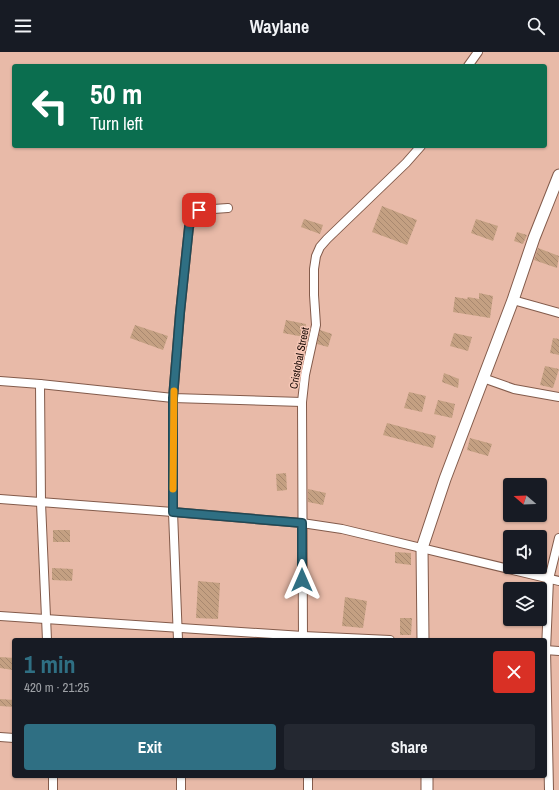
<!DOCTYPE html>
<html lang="en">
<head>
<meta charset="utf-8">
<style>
  body { margin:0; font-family:"Archivo Narrow",sans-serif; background:#242831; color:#f1f3f6; height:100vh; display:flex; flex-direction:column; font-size:15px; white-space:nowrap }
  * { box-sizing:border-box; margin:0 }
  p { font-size:13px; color:#9ea1a6 }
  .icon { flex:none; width:22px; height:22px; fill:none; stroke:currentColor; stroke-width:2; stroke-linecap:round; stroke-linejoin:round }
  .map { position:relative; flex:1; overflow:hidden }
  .details { position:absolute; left:12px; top:586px; width:535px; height:140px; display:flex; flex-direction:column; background:#171b24; border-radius:4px; box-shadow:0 1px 3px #0004 }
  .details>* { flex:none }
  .hud { position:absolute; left:12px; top:12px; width:535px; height:84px; border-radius:4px; box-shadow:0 1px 3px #0004; background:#0b6e4f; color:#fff; overflow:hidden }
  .needle { width:26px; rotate:289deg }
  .controls { position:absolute; left:503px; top:426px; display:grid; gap:8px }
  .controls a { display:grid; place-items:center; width:44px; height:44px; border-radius:4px; background:#171b24; box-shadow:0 1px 3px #0004; font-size:20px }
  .pin { position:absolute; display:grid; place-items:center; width:34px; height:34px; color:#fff; margin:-17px; border-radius:8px; box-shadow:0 2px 6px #0006 }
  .me { position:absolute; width:44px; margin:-22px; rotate:0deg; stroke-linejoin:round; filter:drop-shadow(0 0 3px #0008) }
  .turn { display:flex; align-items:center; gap:14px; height:84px; padding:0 12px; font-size:18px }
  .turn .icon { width:52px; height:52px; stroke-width:2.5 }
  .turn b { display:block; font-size:28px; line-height:34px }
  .round { display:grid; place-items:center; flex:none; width:42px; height:42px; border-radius:4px; background:#242831 }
  .overview { display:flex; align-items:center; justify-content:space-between; height:68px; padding:0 12px }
  h1 { font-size:24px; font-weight:700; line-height:30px; color:#2f6f83 }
  .button { display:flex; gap:8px; margin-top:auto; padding:8px 12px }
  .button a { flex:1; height:46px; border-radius:4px; background:#2f6f83; color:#fff; font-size:16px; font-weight:700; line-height:46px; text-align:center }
  .button a+a { background:#242831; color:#f1f3f6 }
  header { display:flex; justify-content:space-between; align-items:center; height:52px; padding:0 12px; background:#171b24; font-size:18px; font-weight:700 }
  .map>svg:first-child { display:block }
</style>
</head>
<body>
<header><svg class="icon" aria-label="menu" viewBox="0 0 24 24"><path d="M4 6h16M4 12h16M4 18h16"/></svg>Waylane<svg class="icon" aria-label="search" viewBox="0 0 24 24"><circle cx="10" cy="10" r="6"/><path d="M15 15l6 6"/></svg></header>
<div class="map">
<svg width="559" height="738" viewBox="0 0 559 738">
  <defs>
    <pattern id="building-back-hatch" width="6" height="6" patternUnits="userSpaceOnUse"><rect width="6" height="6" fill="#c4a082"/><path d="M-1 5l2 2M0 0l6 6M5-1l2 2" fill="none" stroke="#a8886f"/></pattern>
  </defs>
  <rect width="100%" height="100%" fill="#e8baa8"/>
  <g fill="url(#building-back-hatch)">
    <polygon points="382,154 417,168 407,193 372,180"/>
    <polygon points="304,167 323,173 320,182 301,175"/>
    <polygon points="476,167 498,174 493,189 471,181"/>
    <polygon points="517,180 527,183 523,192 514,189"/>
    <polygon points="538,196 559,204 557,216 534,208"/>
    <polygon points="479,241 493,244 490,266 453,260 455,245 467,247 468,245 479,247"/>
    <polygon points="286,268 306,272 304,285 283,281"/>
    <polygon points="135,273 168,284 163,298 130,286"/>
    <polygon points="320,278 332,282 328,295 317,292"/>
    <polygon points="454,281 472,285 468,299 450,294"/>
    <polygon points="553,286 559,287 559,303 550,301"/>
    <polygon points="545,314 559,317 553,336 540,333"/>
    <polygon points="444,321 459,327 458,336 442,330"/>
    <polygon points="409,340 426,344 422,360 404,356"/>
    <polygon points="438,348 455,352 452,366 434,362"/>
    <polygon points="387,371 436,384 433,396 383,383"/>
    <polygon points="470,386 492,392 488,404 467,398"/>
    <polygon points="286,421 287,438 277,439 276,422"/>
    <polygon points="308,437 326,441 323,453 308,450"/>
    <rect x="53" y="478" width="17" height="12"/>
    <polygon points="395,500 411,501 411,513 395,511"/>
    <polygon points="52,516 73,517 72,529 52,528"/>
    <polygon points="198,529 220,531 218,567 196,566"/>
    <polygon points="345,545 367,549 363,576 342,574"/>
    <polygon points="400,566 412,566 411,583 400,583"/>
    <polygon points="0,605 14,606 13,618 0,616"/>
    <polygon points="0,647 14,648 14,655 0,654"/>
  </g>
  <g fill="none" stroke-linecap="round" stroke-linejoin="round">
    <defs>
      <g id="street">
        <polyline points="468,14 478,0"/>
        <polyline points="513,248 559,261"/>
        <polyline points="483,326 514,337 559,345"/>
        <polyline points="0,329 40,332 173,346 302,350"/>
        <polyline points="40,332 41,451 47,588"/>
        <polyline points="0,447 173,460 302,471 342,477 559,529"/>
        <polyline points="0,564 303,584 390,588"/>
        <polyline points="178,588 173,460 173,346 180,261 189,175 194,161 199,158 228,156"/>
        <polyline points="303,588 302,350 305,323 316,273 314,243 314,217 316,204 320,195 327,187 406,111 421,94"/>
        <polyline points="545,598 559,599"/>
        <polyline points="0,685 14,686"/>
        <polyline points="53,724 53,738"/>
        <polyline points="181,724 181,738"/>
        <polyline points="308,724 308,738"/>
        <polyline points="549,738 546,598 549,527 559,486"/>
      </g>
      <g id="secondary">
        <polyline points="423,588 422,496 445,427 513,248 534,186 559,123"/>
        <polyline points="427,724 427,738"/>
      </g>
    </defs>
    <use href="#street" stroke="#835b4b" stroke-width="10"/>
    <use href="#secondary" stroke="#835b4b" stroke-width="13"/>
    <use href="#street" stroke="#fff" stroke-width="8"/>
    <use href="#secondary" stroke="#fff" stroke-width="11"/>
  </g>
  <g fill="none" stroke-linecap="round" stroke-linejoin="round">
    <defs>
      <polyline id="route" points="199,158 194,161 189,175 180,261 173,346 173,460 302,471 302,528"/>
    </defs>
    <use href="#route" stroke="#1f4855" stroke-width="10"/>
    <use href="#route" stroke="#2f6f83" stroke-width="7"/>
    <polyline stroke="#f59e0b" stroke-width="7" points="173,437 174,339"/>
  </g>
  <g text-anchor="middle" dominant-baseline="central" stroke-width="3" stroke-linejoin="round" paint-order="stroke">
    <g font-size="11" fill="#1a0b06" stroke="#f5c6b5">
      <text transform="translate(299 306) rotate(-79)">Cristobal Street</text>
    </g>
  </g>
</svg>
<div class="controls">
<a><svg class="needle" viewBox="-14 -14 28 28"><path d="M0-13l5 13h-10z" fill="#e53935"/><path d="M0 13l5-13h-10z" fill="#9ea1a6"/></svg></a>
<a><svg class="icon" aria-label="sound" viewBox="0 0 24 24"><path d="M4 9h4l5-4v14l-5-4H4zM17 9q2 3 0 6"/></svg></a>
<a><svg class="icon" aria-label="layers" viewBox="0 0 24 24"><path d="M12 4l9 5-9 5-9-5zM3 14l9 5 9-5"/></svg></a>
</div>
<div class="pin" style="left:199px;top:158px;background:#d93025"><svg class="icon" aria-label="arrive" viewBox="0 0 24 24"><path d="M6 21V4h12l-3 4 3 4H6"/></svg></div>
<svg class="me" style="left:302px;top:528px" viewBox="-20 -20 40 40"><path d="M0-17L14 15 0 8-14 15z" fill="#2f6f83" stroke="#fff" stroke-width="4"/></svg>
<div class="hud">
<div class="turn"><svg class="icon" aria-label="left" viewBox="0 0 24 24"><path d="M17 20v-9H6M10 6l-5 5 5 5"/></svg><div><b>50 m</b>Turn left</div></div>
</div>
<section class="details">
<div class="overview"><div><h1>1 min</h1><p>420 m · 21:25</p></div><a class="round" style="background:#d93025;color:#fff"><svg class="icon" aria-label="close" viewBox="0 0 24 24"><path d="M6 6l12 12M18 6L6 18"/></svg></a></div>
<div class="button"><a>Exit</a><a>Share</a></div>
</section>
</div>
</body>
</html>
